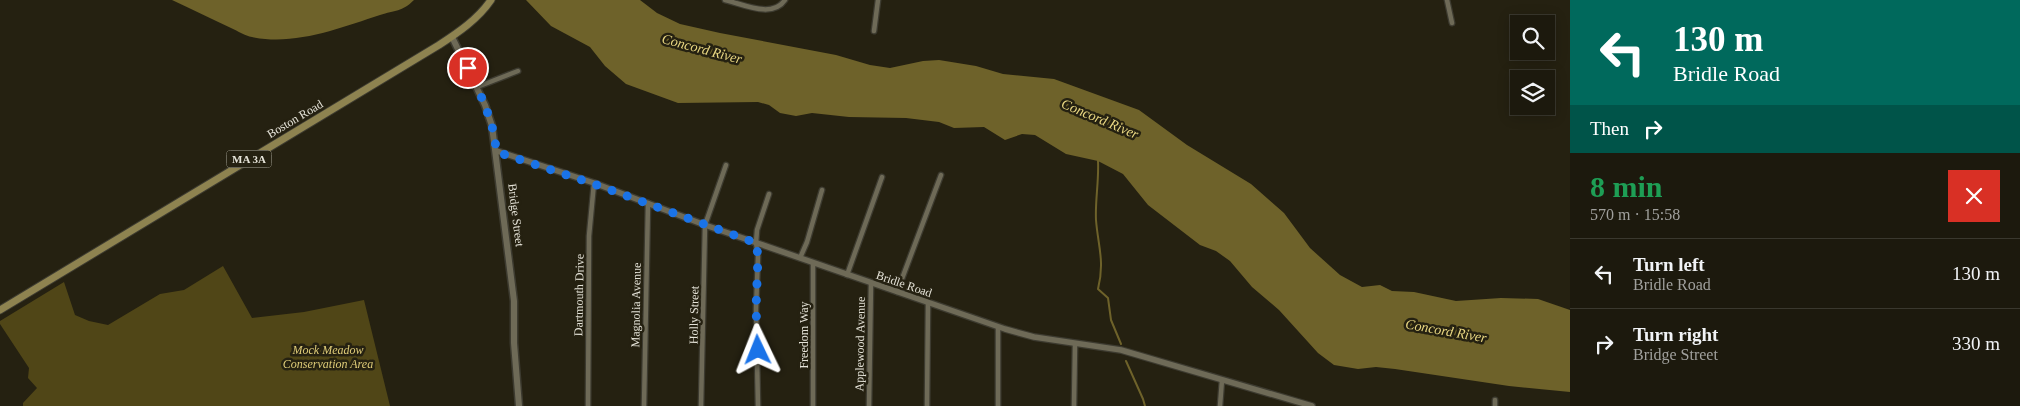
<!DOCTYPE html>
<html lang="en">
<head>
<meta charset="utf-8">
<style>
  body { margin:0; font-family:"Times New Roman",serif; background:#252216; color:#f1f3f6; height:100vh; display:flex; flex-direction:column; font-size:19px; white-space:nowrap }
  * { box-sizing:border-box; margin:0 }
  p { font-size:16px; color:#a0a09d }
  .icon { flex:none; width:28px; height:28px; fill:none; stroke:currentColor; stroke-width:2; stroke-linecap:round; stroke-linejoin:round }
  .map { position:relative; flex:1; overflow:hidden }
  .panel { display:flex; flex-direction:column; background:#1c190d; width:450px }
  .panel>* { flex:none }
  .hud { background:#00695c; color:#fff; overflow:hidden }
  .controls { position:absolute; left:1510px; top:15px; display:grid; gap:10px }
  .controls a { display:grid; place-items:center; width:45px; height:45px; border-radius:0px; background:#1c190d; box-shadow:0 2px 12px #0003,0 0 0 1px #3a382e; font-size:25px }
  .pin { position:absolute; display:grid; place-items:center; width:42px; height:42px; color:#fff; margin:-21px; border:2px solid #fff; border-radius:50%; box-shadow:0 1px 5px #0007 }
  .me { position:absolute; width:55px; margin:-28px; rotate:358deg; stroke-linejoin:round; filter:drop-shadow(0 0 4px #0008) }
  .turn { display:flex; align-items:center; gap:18px; height:105px; padding:0 20px; font-size:22px }
  .turn .icon { width:65px; height:65px; stroke-width:2.5 }
  .turn b { display:block; font-size:35px; line-height:42px }
  .then { display:flex; align-items:center; height:48px; padding:0 20px; background:#0003; gap:10px; font-size:19px }
  .round { display:grid; place-items:center; flex:none; width:52px; height:52px; border-radius:0px; background:#252216 }
  .headline { display:flex; align-items:center; justify-content:space-between; height:85px; padding:0 20px }
  h1 { font-size:30px; font-weight:700; line-height:38px; color:#1e9e55 }
  ul { padding:0; list-style:none }
  li { display:flex; align-items:center; gap:15px; height:70px; padding:0 20px; border-top:1px solid #3a382e }
  li div { flex:1 }
  li b { display:block; font-size:19px }
  li em { font-style:normal }
  main { display:flex; flex:1; min-height:0 }
  .map>svg:first-child { display:block }
</style>
</head>
<body>
<main>
<div class="map">
<svg width="1570" height="406" viewBox="0 0 1570 406">
  <rect width="100%" height="100%" fill="#252111"/>
  <polygon fill="#504617" points="223,266 252,318 304,312 364,300 390,406 23,406 23,403 37,388 28,378 29,368 0,324 0,321 64,282 75,315 89,321 108,325 160,294 184,290"/>
  <g fill="#6e622a">
    <path d="M172,0H414C402,12 395,10 380,15C340,28 295,46 252,37C245,36 238,31 231,28C211,19 192,9 172,0Z"/>
    <polygon points="526,0 640,0 657,13 680,24 720,33 836,55 870,65 890,68 923,61 939,60 976,66 1003,74 1054,79 1139,110 1187,145 1251,184 1284,213 1310,248 1340,275 1362,287 1380,285 1392,291 1414,292 1456,301 1501,298 1538,299 1570,310 1570,392 1509,386 1395,369 1376,367 1358,369 1334,365 1318,353 1279,310 1252,287 1230,261 1216,251 1200,245 1148,205 1123,174 1098,161 1066,154 1035,135 1022,134 1005,140 984,127 954,128 939,122 906,118 849,117 812,113 796,116 780,113 769,105 758,102 678,103 626,84 605,66 590,47 551,26"/>
  </g>
  <g fill="none" stroke-linecap="round" stroke-linejoin="round">
    <g stroke="#6e622a" stroke-width="2">
      <path d="M1098,161C1099,181 1095,201 1096,220C1098,246 1105,261 1098,289L1108,298L1111,320L1121,344"/>
      <polyline points="1126,361 1143,399 1145,406"/>
    </g>
    <defs>
      <g id="minor">
        <path d="M725,0C743,4 772,19 785,0"/>
        <polyline points="1447,0 1452,23"/>
        <polyline points="874,31 878,0"/>
        <polyline points="477,87 518,71"/>
        <polyline points="800,258 807,242 822,190"/>
        <polyline points="813,263 813,406"/>
        <polyline points="847,275 882,177"/>
        <polyline points="897,292 941,175"/>
        <polyline points="588,406 589,236 594,183"/>
        <polyline points="644,406 648,203"/>
        <polyline points="701,406 705,225 726,165"/>
        <polyline points="758,406 756,309 758,256 756,243 757,230 769,194"/>
        <polyline points="869,406 871,283"/>
        <polyline points="927,406 928,302"/>
        <polyline points="998,406 998,327"/>
        <polyline points="1074,406 1075,344"/>
        <polyline points="1220,406 1222,380"/>
        <polyline points="1495,406 1495,400"/>
      </g>
      <polyline id="tertiary" points="497,151 594,183 705,225 1005,329 1034,337 1121,350 1312,406"/>
      <polyline id="secondary" points="452,37 485,105 492,126 514,301 514,343 519,406"/>
      <path id="primary" d="M0,310L439,45C459,32 478,19 491,0"/>
    </defs>
    <use href="#minor" stroke="#3d3b30" stroke-width="7"/>
    <use href="#tertiary" stroke="#3d3b30" stroke-width="8"/>
    <use href="#secondary" stroke="#3d3b30" stroke-width="9"/>
    <use href="#primary" stroke="#3d3b30" stroke-width="9"/>
    <use href="#minor" stroke="#6e6a57" stroke-width="4.5"/>
    <use href="#tertiary" stroke="#6e6a57" stroke-width="5.5"/>
    <use href="#secondary" stroke="#6e6a57" stroke-width="6"/>
    <use href="#primary" stroke="#8e8350" stroke-width="7"/>
  </g>
  <g fill="none" stroke-linecap="round" stroke-linejoin="round">
    <polyline stroke="#1a73e8" stroke-width="9" stroke-dasharray="0 16.2" points="468,68 485,105 492,126 497,152 594,184 756,243 758,256 756,309 758,350"/>
  </g>
  <g text-anchor="middle" dominant-baseline="central" stroke-width="5" stroke-linejoin="round" paint-order="stroke">
    <rect fill="#252111" stroke="#aba99c" stroke-width="1" x="226.5" y="150.5" width="45" height="17" rx="4"/>
    <g font-size="11" font-weight="bold" fill="#e5e3d8">
      <text x="249" y="159">MA 3A</text>
    </g>
    <g font-size="12" fill="#e5e3d8" stroke="#252111">
      <text transform="translate(295 119) rotate(-31)">Boston Road</text>
      <text transform="translate(516 215) rotate(83)">Bridge Street</text>
      <text transform="translate(904 284) rotate(19)">Bridle Road</text>
      <text transform="translate(579 295) rotate(-89)">Dartmouth Drive</text>
      <text transform="translate(636 305) rotate(-89)">Magnolia Avenue</text>
      <text transform="translate(694 315) rotate(-89)">Holly Street</text>
      <text transform="translate(804 335) rotate(-90)">Freedom Way</text>
      <text transform="translate(860 344) rotate(-89)">Applewood Avenue</text>
    </g>
    <g font-size="12" font-style="italic" fill="#dfcc78" stroke="#252111">
      <text x="328" y="350">Mock Meadow<tspan x="328" dy="14">Conservation Area</tspan></text>
    </g>
    <g font-size="14" font-style="italic" fill="#e9d782" stroke="#252111">
      <text transform="translate(702 49) rotate(15)">Concord River</text>
      <text transform="translate(1100 119) rotate(23)">Concord River</text>
      <text transform="translate(1446 331) rotate(10)">Concord River</text>
    </g>
  </g>
</svg>
<div class="controls">
<a><svg class="icon" aria-label="search" viewBox="0 0 24 24"><circle cx="10" cy="10" r="6"/><path d="M15 15l6 6"/></svg></a>
<a><svg class="icon" aria-label="layers" viewBox="0 0 24 24"><path d="M12 4l9 5-9 5-9-5zM3 14l9 5 9-5"/></svg></a>
</div>
<div class="pin" style="left:468px;top:68px;background:#d93025"><svg class="icon" aria-label="arrive" viewBox="0 0 24 24"><path d="M6 21V4h12l-3 4 3 4H6"/></svg></div>
<svg class="me" style="left:758px;top:350px" viewBox="-20 -20 40 40"><path d="M0-17L14 15 0 8-14 15z" fill="#1a73e8" stroke="#fff" stroke-width="4"/></svg>
</div>
<section class="panel">
<div class="hud">
<div class="turn"><svg class="icon" aria-label="left" viewBox="0 0 24 24"><path d="M17 20v-9H6M10 6l-5 5 5 5"/></svg><div><b>130 m</b>Bridle Road</div></div>
<div class="then">Then<svg class="icon" aria-label="right" viewBox="0 0 24 24"><path d="M7 20v-9h11M14 6l5 5-5 5"/></svg></div>
</div>
<div class="headline"><div><h1>8 min</h1><p>570 m · 15:58</p></div><a class="round" style="background:#d93025;color:#fff"><svg class="icon" aria-label="close" viewBox="0 0 24 24"><path d="M6 6l12 12M18 6L6 18"/></svg></a></div>
<ul>
<li><svg class="icon" aria-label="left" viewBox="0 0 24 24"><path d="M17 20v-9H6M10 6l-5 5 5 5"/></svg><div><b>Turn left</b><p>Bridle Road</p></div><em>130 m</em></li>
<li><svg class="icon" aria-label="right" viewBox="0 0 24 24"><path d="M7 20v-9h11M14 6l5 5-5 5"/></svg><div><b>Turn right</b><p>Bridge Street</p></div><em>330 m</em></li>
</ul>
</section>
</main>
</body>
</html>
